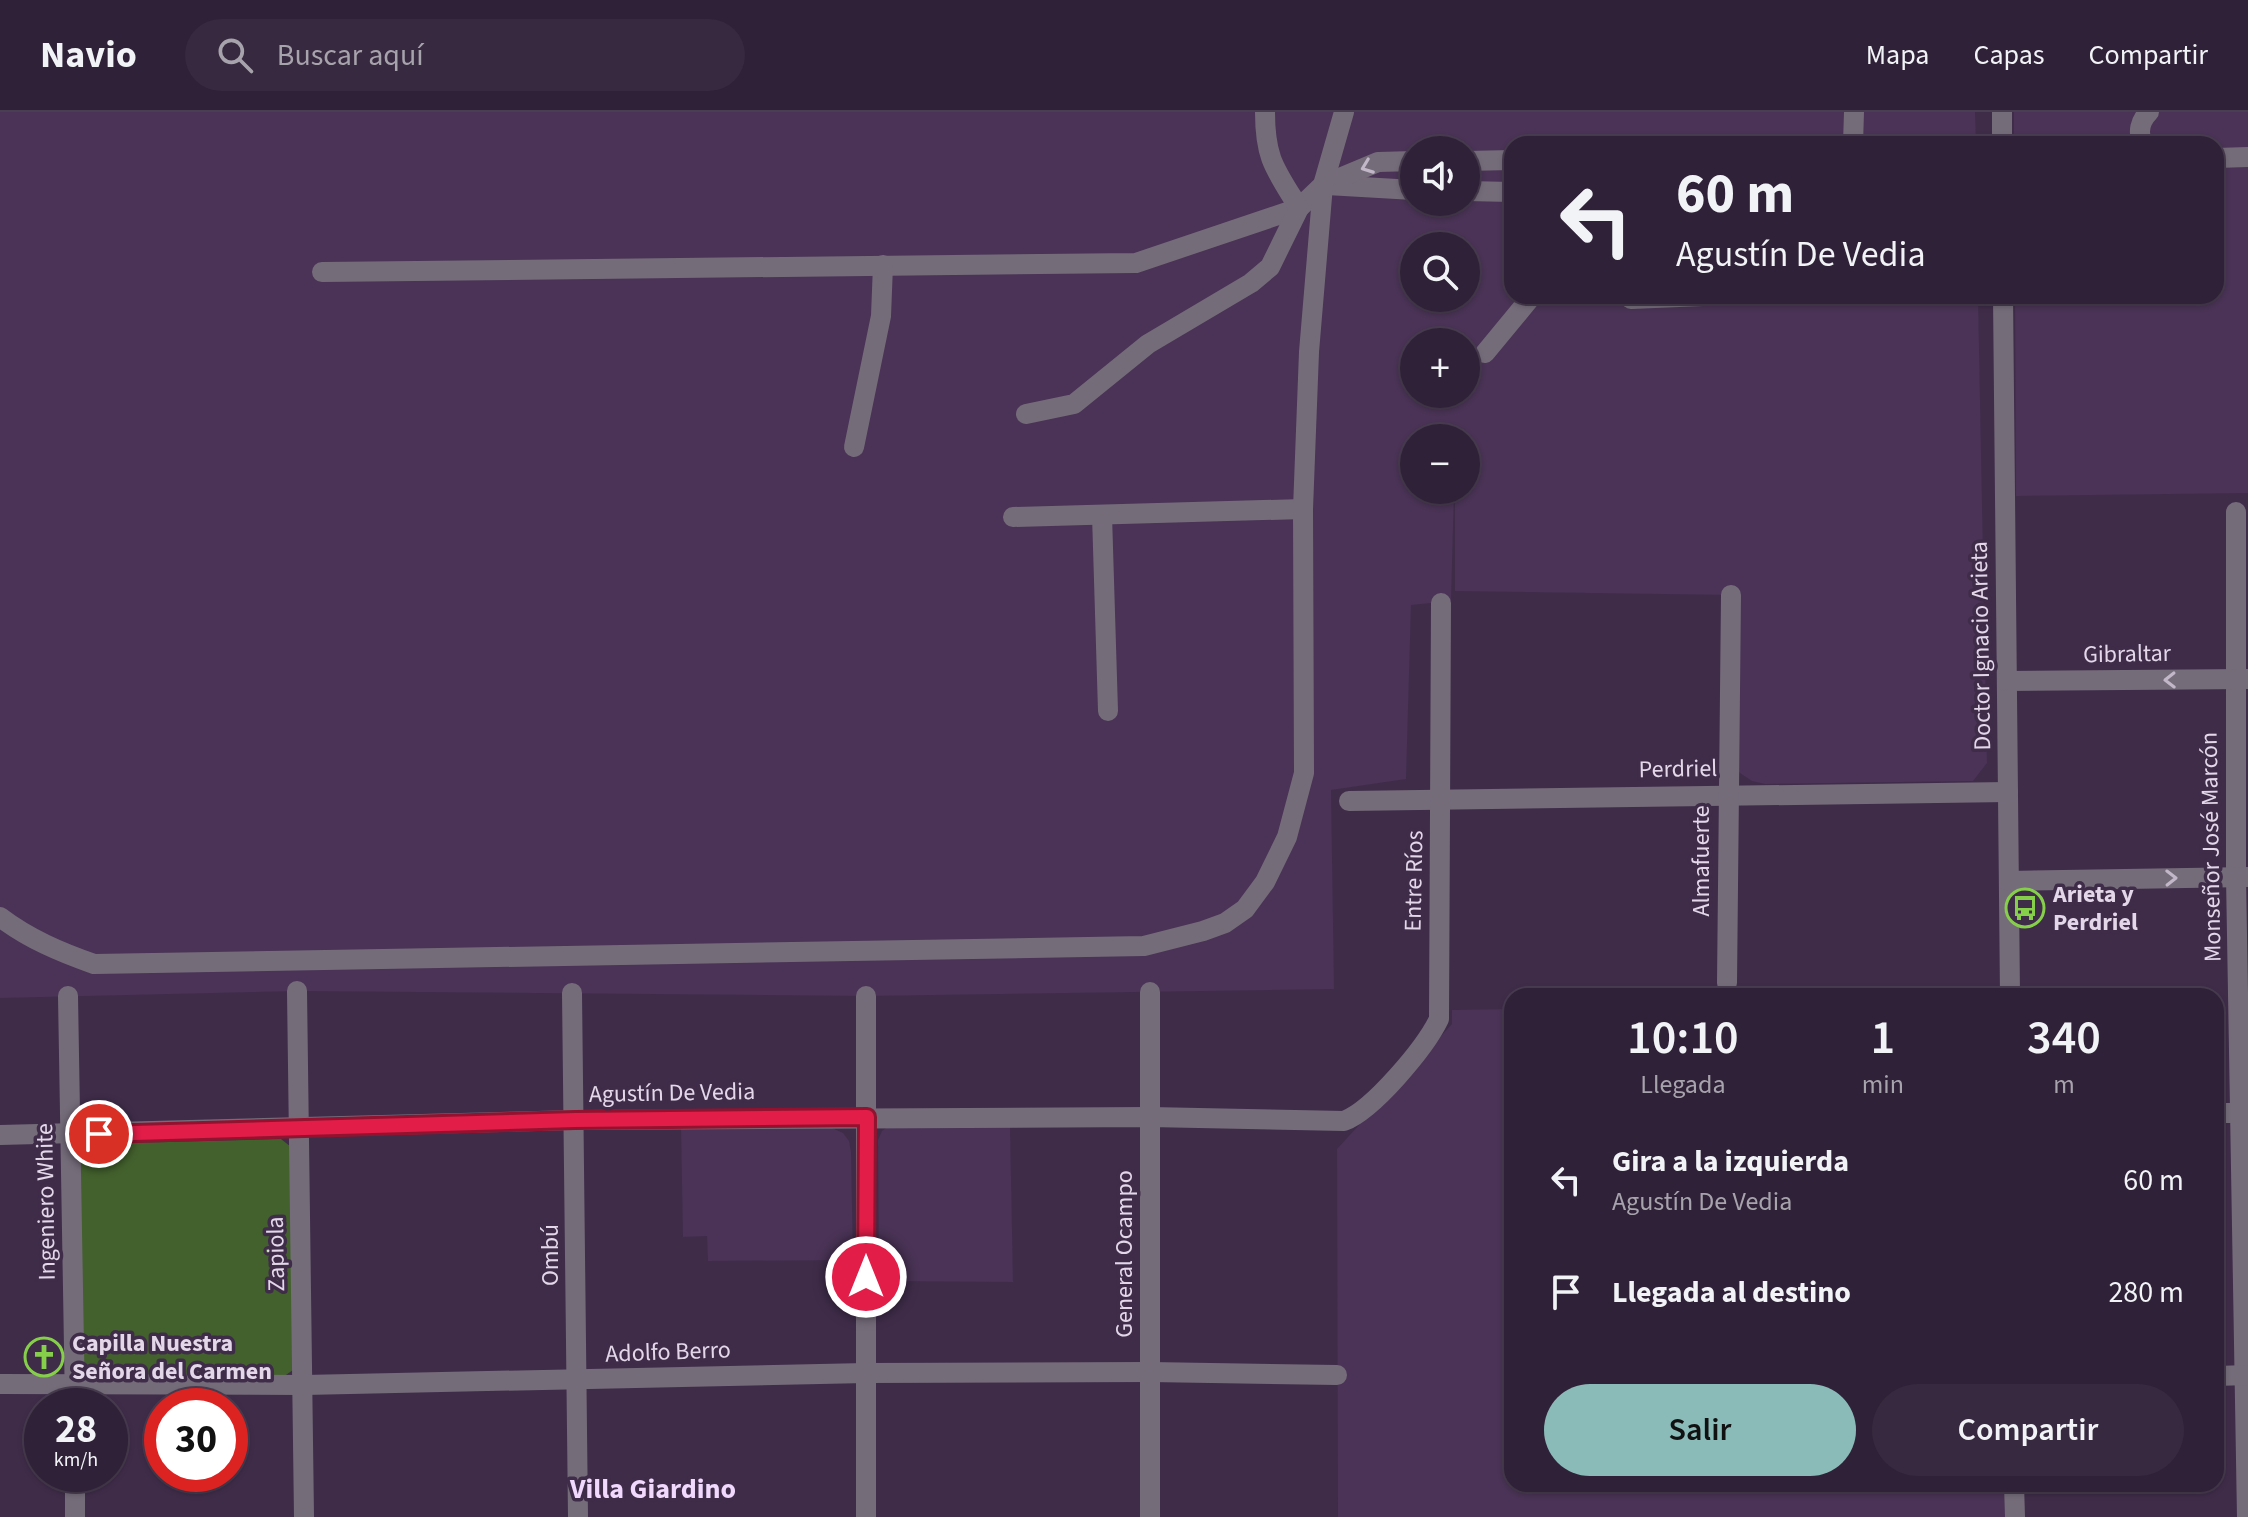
<!DOCTYPE html>
<html lang="es">
<head>
<meta charset="utf-8">
<style>
  body { margin:0; font-family:"Source Sans 3",sans-serif; background:#37293f; color:#f1f3f6; height:100vh; display:flex; flex-direction:column; font-size:30px; white-space:nowrap }
  * { box-sizing:border-box; margin:0 }
  p { font-size:26px; color:#a7a3ad }
  .icon { flex:none; width:44px; height:44px; fill:none; stroke:currentColor; stroke-width:2; stroke-linecap:round; stroke-linejoin:round }
  .map { position:relative; flex:1; overflow:hidden }
  .details { position:absolute; left:1504px; top:876px; width:720px; height:504px; display:flex; flex-direction:column; background:#2f2137; border-radius:24px; box-shadow:0 2px 6px #0004,0 0 0 2px #4a3e52 }
  .details>* { flex:none }
  .banner { position:absolute; left:1504px; top:24px; width:720px; height:168px; border-radius:24px; box-shadow:0 2px 6px #0004,0 0 0 2px #4a3e52; background:#2f2137; color:#f1f3f6; overflow:hidden }
  .fabs { position:absolute; left:1400px; top:24px; display:grid; gap:16px }
  .fabs a { display:grid; place-items:center; width:80px; height:80px; border-radius:50%; background:#2f2137; box-shadow:0 2px 6px #0004,0 0 0 2px #4a3e52; font-size:40px }
  .speed { position:absolute; left:24px; top:1276px; display:flex; gap:16px; font-size:40px; font-weight:700; text-align:center }
  .speed>* { display:grid; place-content:center; width:104px; height:104px; border-radius:50%; background:#2f2137; box-shadow:0 2px 6px #0004,0 0 0 2px #4a3e52; line-height:1 }
  .speed small { font-size:20px; font-weight:400 }
  .speed .limit { border:12px solid #d22; background:#fff; color:#111 }
  .pin { position:absolute; display:grid; place-items:center; width:68px; height:68px; color:#fff; margin:-34px; border:4px solid #fff; border-radius:50%; box-shadow:0 2px 8px #0007 }
  .me { position:absolute; width:88px; margin:-44px; rotate:0deg; stroke-linejoin:round; filter:drop-shadow(0 0 6px #0008) }
  .turn { display:flex; align-items:center; gap:28px; height:168px; padding:0 40px; font-size:36px }
  .turn .icon { width:104px; height:104px; stroke-width:2.5 }
  .turn b { display:block; font-size:56px; line-height:68px }
  .eta { display:flex; justify-content:space-evenly; align-items:center; height:136px; text-align:center }
  .eta b { font-size:48px; font-weight:600; line-height:56px }
  .button { display:flex; gap:16px; margin-top:auto; padding:16px 40px }
  .button a { flex:1; height:92px; border-radius:48px; background:#8bbbb9; color:#111; font-size:32px; font-weight:600; line-height:92px; text-align:center }
  .button a+a { background:#37293f; color:#f1f3f6 }
  ul { padding:0; list-style:none }
  li { display:flex; align-items:center; gap:24px; height:112px; padding:0 40px }
  li div { flex:1 }
  li b { display:block; font-size:30px }
  li em { font-style:normal }
  header { display:flex; align-items:center; gap:48px; box-sizing:border-box; height:112px; padding:0 40px; background:#2f2137; border-bottom:2px solid #4a3e52 }
  header strong { font-size:38px }
  nav { display:flex; gap:44px; margin-inline-start:auto; font-size:28px }
  .search { width:560px; height:72px; background:#37293f; display:flex; align-items:center; gap:20px; box-sizing:border-box; padding:0 28px; border-radius:44px; color:#a7a3ad; font-size:30px }
  .map>svg:first-child { display:block }
</style>
</head>
<body>
<header>
<strong>Navio</strong>
<div class="search"><svg class="icon" aria-label="search" viewBox="0 0 24 24"><circle cx="10" cy="10" r="6"/><path d="M15 15l6 6"/></svg>Buscar aquí</div>
<nav><a>Mapa</a><a>Capas</a><a>Compartir</a></nav>
</header>
<div class="map">
<svg width="2248" height="1405" viewBox="0 0 2248 1405">
  <rect width="100%" height="100%" fill="#3f2c49"/>
  <g fill="#4a3356" fill-rule="evenodd">
    <path d="M0,0H1975L1976,32H1512V184H1978L1987,651L1973,669L1765,672L1752,669L1728,653L1731,483L1455,479V378H1466V326H1414V378H1454L1451,489L1411,493L1406,667L1331,678L1334,877L866,884L297,879L0,886ZM1414,38H1466V90H1414ZM1414,134H1466V186H1414ZM1414,230H1466V282H1414Z"/>
    <polygon points="2014,0 2248,0 2248,381 2016,384 2015,184 2216,184 2216,32 2014,32"/>
    <polygon points="1512,897 1512,1372 2006,1372 2006,1405 1338,1405 1337,1037 1452,912 1452,898"/>
    <polygon points="890,1013 1010,1014 1013,1170 879,1169 878,1028 882,1019"/>
    <polygon points="832,1016 843,1021 849,1029 851,1040 853,1148 708,1149 707,1124 683,1125 681,1017"/>
  </g>
  <polygon fill="#43612d" points="281,1027 291,1035 293,1258 283,1265 80,1264 78,1045 89,1032"/>
  <g fill="none" stroke-linecap="round" stroke-linejoin="round">
    <g stroke="#756c7a" stroke-width="20">
      <polyline points="2002,0 2002,32"/>
      <polyline points="1853,32 1854,0"/>
      <path d="M2143,32C2137,20 2140,9 2149,0"/>
      <polyline points="2216,46 2248,45"/>
      <polyline points="1466,49 1512,48"/>
      <polyline points="1327,73 1414,78"/>
      <polyline points="1466,79 1512,80"/>
      <polyline points="322,160 1136,151 1299,96 1323,73 1378,50 1414,49"/>
      <polyline points="2003,184 2010,884"/>
      <polyline points="1631,187 1703,184"/>
      <polyline points="1485,241 1532,184"/>
      <path d="M1026,302L1074,292L1148,232L1251,171L1270,155L1299,96C1275,57 1265,47 1265,0"/>
      <polyline points="854,335 881,204 883,153"/>
      <polyline points="2236,400 2236,765 2247,1405"/>
      <polyline points="1102,403 1108,599"/>
      <polyline points="1013,405 1303,397"/>
      <polyline points="2007,569 2248,567"/>
      <polyline points="1349,689 2008,680"/>
      <polyline points="2009,769 2248,765"/>
      <path d="M0,805C29,827 60,840 94,852L1144,834L1203,819L1225,811L1245,797L1265,770L1287,725L1304,661L1303,397L1309,240L1323,73L1344,0"/>
      <polyline points="1727,871 1731,483"/>
      <polyline points="297,879 304,1405"/>
      <polyline points="1150,880 1150,1405"/>
      <polyline points="572,881 578,1405"/>
      <polyline points="68,884 75,1294"/>
      <polyline points="2216,1001 2248,1001"/>
      <path d="M0,1023L575,1008L1150,1005L1344,1009C1373,998 1425,936 1439,907L1441,491"/>
      <polyline points="2216,1264 2248,1263"/>
      <polyline points="0,1272 304,1273 866,1261 1150,1260 1337,1263"/>
      <polyline points="75,1362 75,1405"/>
      <polyline points="2014,1372 2015,1405"/>
      <polyline points="866,1405 866,884"/>
    </g>
  </g>
  <defs><path id="oneway-chevron" d="M-2-3.5L2.5 0L-2 3.5" fill="none" stroke-width="1.6" stroke-linecap="round" stroke-linejoin="round" transform="scale(2)"/></defs>
  <g stroke="#c2b7c8">
    <use href="#oneway-chevron" transform="translate(1367 55) rotate(159)"/>
    <use href="#oneway-chevron" transform="translate(2170 568) rotate(179)"/>
    <use href="#oneway-chevron" transform="translate(2171 766) rotate(-1)"/>
  </g>
  <g fill="none" stroke-linecap="round" stroke-linejoin="round">
    <defs>
      <polyline id="route" points="99,1022 575,1008 867,1005 866,1165"/>
    </defs>
    <use href="#route" stroke="#92132f" stroke-width="20"/>
    <use href="#route" stroke="#e11d48" stroke-width="14"/>
  </g>
  <defs>
    <symbol id="bus-ring" viewBox="-11 -11 22 22"><circle r="9.5" fill="#3f2c49" stroke="#86cf4b" stroke-width="1.5"/><path d="M-5-6H5V4H4V6H2V4H-2V6H-4V4H-5ZM-3.5-4V0h7V-4ZM-3.5 1.2v1.5H-2V1.2ZM2 1.2v1.5H3.5V1.2Z" fill="#86cf4b"/></symbol>
    <symbol id="church-ring" viewBox="-11 -11 22 22"><circle r="9.5" fill="#3f2c49" stroke="#86cf4b" stroke-width="1.5"/><path d="M-1.2-6h2.4v3.5h3.3v2.4h-3.3V6h-2.4V-.1h-3.3v-2.4h3.3Z" fill="#86cf4b"/></symbol>
  </defs>
  <g fill-rule="evenodd">
    <use href="#bus-ring" x="2003" y="774" width="44" height="44"/>
    <use href="#church-ring" x="22" y="1223" width="44" height="44"/>
  </g>
  <g text-anchor="middle" dominant-baseline="central" stroke-width="7" stroke-linejoin="round" paint-order="stroke">
    <g font-size="24" fill="#e3d7e9" stroke="#3f2c49">
      <text transform="translate(1981 534) rotate(-91)">Doctor Ignacio Arieta</text>
      <text transform="translate(2127 542) rotate(-1)">Gibraltar</text>
      <text transform="translate(1678 657) rotate(-1)">Perdriel</text>
      <text transform="translate(2211 735) rotate(-91)">Monseñor José Marcón</text>
      <text transform="translate(1701 749) rotate(-90)">Almafuerte</text>
      <text transform="translate(1414 769) rotate(-89)">Entre Ríos</text>
      <text transform="translate(672 981) rotate(-1)">Agustín De Vedia</text>
      <text transform="translate(46 1090) rotate(-91)">Ingeniero White</text>
      <text transform="translate(276 1142) rotate(-91)">Zapiola</text>
      <text transform="translate(1124 1142) rotate(-90)">General Ocampo</text>
      <text transform="translate(550 1143) rotate(-90)">Ombú</text>
      <text transform="translate(668 1240) rotate(-2)">Adolfo Berro</text>
    </g>
    <g font-size="24" font-weight="bold" fill="#e3d7e9" stroke="#3f2c49" text-anchor="start">
      <text x="2053" y="782">Arieta y<tspan x="2053" dy="28">Perdriel</tspan></text>
      <text x="72" y="1231">Capilla Nuestra<tspan x="72" dy="28">Señora del Carmen</tspan></text>
    </g>
    <g font-size="28" font-weight="bold" fill="#f1d9fe" stroke="#3f2c49">
      <text x="653" y="1377">Villa Giardino</text>
    </g>
  </g>
</svg>
<div class="fabs">
<a><svg class="icon" aria-label="sound" viewBox="0 0 24 24"><path d="M4 9h4l5-4v14l-5-4H4zM17 9q2 3 0 6"/></svg></a>
<a><svg class="icon" aria-label="search" viewBox="0 0 24 24"><circle cx="10" cy="10" r="6"/><path d="M15 15l6 6"/></svg></a>
<a>+</a>
<a>−</a>
</div>
<div class="speed"><div>28<small>km/h</small></div><div class="limit">30</div></div>
<div class="pin" style="left:99px;top:1022px;background:#d93025"><svg class="icon" aria-label="arrive" viewBox="0 0 24 24"><path d="M6 21V4h12l-3 4 3 4H6"/></svg></div>
<svg class="me" style="left:866px;top:1165px" viewBox="-20 -20 40 40"><circle r="17" fill="#e11d48" stroke="#fff" stroke-width="3"/><path d="M0-11L8 9 0 5-8 9z" fill="#fff"/></svg>
<div class="banner">
<div class="turn"><svg class="icon" aria-label="left" viewBox="0 0 24 24"><path d="M17 20v-9H6M10 6l-5 5 5 5"/></svg><div><b>60 m</b>Agustín De Vedia</div></div>
</div>
<section class="details">
<div class="eta">
<div><b>10:10</b><p>Llegada</p></div>
<div><b>1</b><p>min</p></div>
<div><b>340</b><p>m</p></div>
</div>
<ul>
<li><svg class="icon" aria-label="left" viewBox="0 0 24 24"><path d="M17 20v-9H6M10 6l-5 5 5 5"/></svg><div><b>Gira a la izquierda</b><p>Agustín De Vedia</p></div><em>60 m</em></li>
<li><svg class="icon" aria-label="arrive" viewBox="0 0 24 24"><path d="M6 21V4h12l-3 4 3 4H6"/></svg><div><b>Llegada al destino</b></div><em>280 m</em></li>
</ul>
<div class="button"><a>Salir</a><a>Compartir</a></div>
</section>
</div>
</body>
</html>
